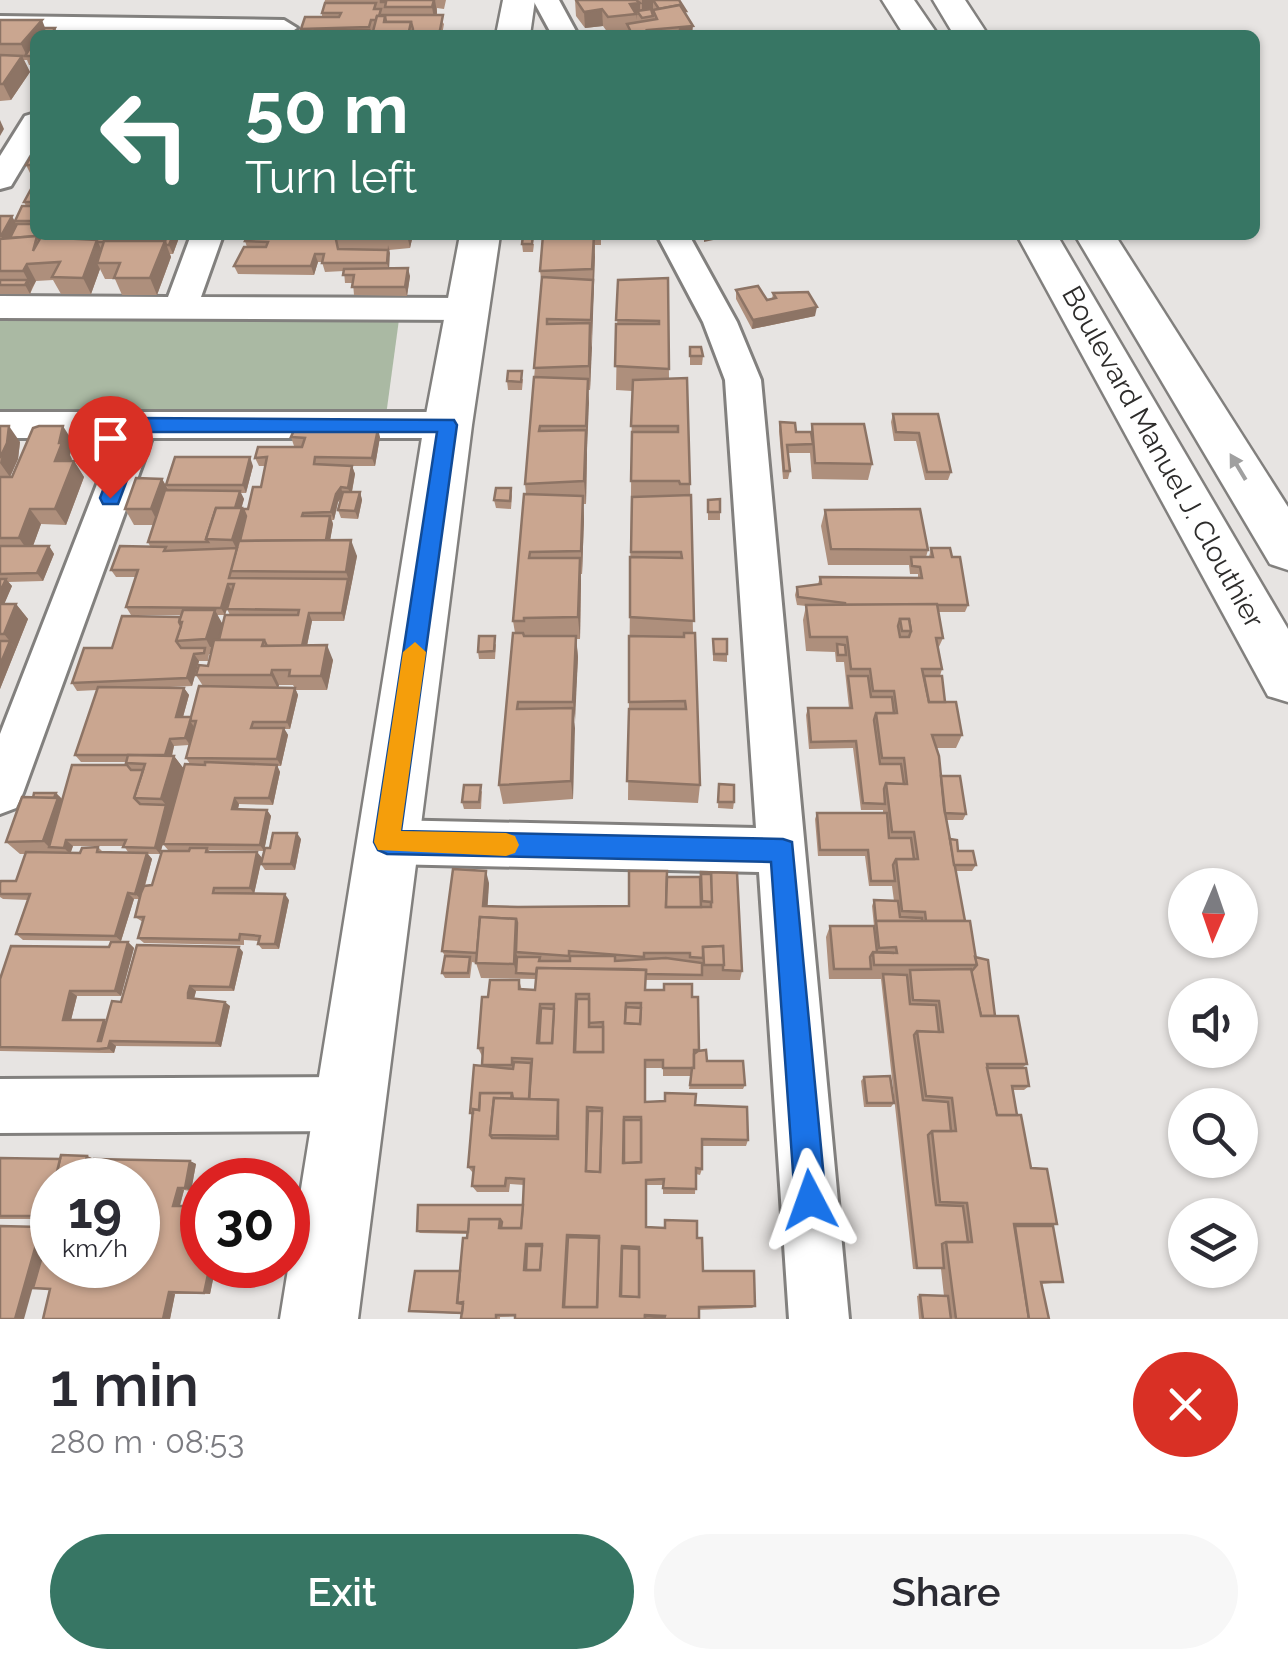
<!DOCTYPE html>
<html lang="en">
<head>
<meta charset="utf-8">
<style>
  body { margin:0; font-family:Raleway,sans-serif; background:#f7f7f7; color:#2b2b33; height:100vh; display:flex; flex-direction:column; font-size:38px; white-space:nowrap }
  * { box-sizing:border-box; margin:0 }
  p { font-size:32px; color:#7c7c81 }
  .icon { flex:none; width:55px; height:55px; fill:none; stroke:currentColor; stroke-width:2; stroke-linecap:round; stroke-linejoin:round }
  .map { position:relative; height:1319px; overflow:hidden }
  .side { display:flex; flex-direction:column; background:#fff; flex:1 }
  .side>* { flex:none }
  .top-card { position:absolute; left:30px; top:30px; width:1230px; height:210px; border-radius:15px; box-shadow:0 2px 8px #0004; background:#377664; color:#fff; overflow:hidden }
  .needle { width:65px; rotate:182deg }
  .controls { position:absolute; left:1168px; top:868px; display:grid; gap:20px }
  .controls a { display:grid; place-items:center; width:90px; height:90px; border-radius:50%; background:#fff; box-shadow:0 2px 8px #0004; font-size:50px }
  .speed { position:absolute; left:30px; top:1158px; display:flex; gap:20px; font-size:50px; font-weight:700; text-align:center }
  .speed>* { display:grid; place-content:center; width:130px; height:130px; border-radius:50%; background:#fff; box-shadow:0 2px 8px #0004; line-height:1 }
  .speed small { font-size:25px; font-weight:400 }
  .speed .limit { border:15px solid #d22; background:#fff; color:#111 }
  .pin { position:absolute; display:grid; place-items:center; width:85px; height:85px; color:#fff; margin:-102px -42px; border-radius:50% 50% 50% 0; rotate:-45deg; box-shadow:0 0 10px #0007 }
  .pin .icon { rotate:45deg }
  .me { position:absolute; width:110px; margin:-55px; rotate:356deg; stroke-linejoin:round; filter:drop-shadow(0 0 8px #0008) }
  .turn { display:flex; align-items:center; gap:35px; height:210px; padding:0 50px; font-size:45px }
  .turn .icon { width:130px; height:130px; stroke-width:2.5 }
  .turn b { display:block; font-size:70px; line-height:85px }
  .round { display:grid; place-items:center; flex:none; width:105px; height:105px; border-radius:52px; background:#f7f7f7 }
  .headline { display:flex; align-items:center; justify-content:space-between; height:170px; padding:0 50px }
  h1 { font-size:60px; font-weight:600; line-height:75px }
  .cta { display:flex; gap:20px; margin-top:auto; padding:20px 50px }
  .cta a { flex:1; height:115px; border-radius:60px; background:#377664; color:#fff; font-size:40px; font-weight:600; line-height:115px; text-align:center }
  .cta a+a { background:#f7f7f7; color:#2b2b33 }
  .map>svg:first-child { display:block }
</style>
</head>
<body>
<div class="map">
<svg width="1288" height="1319" viewBox="0 0 1288 1319">
  <rect width="100%" height="100%" fill="#e7e4e2"/>
  <polygon fill="#aab9a3" points="0,311 400,312 385,423 0,421"/>
  <g fill="none" stroke-linecap="round" stroke-linejoin="round">
    <defs>
      <g id="street">
        <polygon points="533,0 559,0 578,35 552,35"/>
        <polygon points="0,16 284,20 297,28 287,35 0,32"/>
        <polygon points="35,113 35,146 11,186 0,189 0,156 25,116"/>
        <polygon points="191,235 223,235 201,297 468,298 480,301 485,309 480,317 468,320 0,318 0,296 168,297"/>
        <polygon points="657,235 689,235 737,322 761,380 849,1319 789,1319 759,872 387,864 370,857 363,842 370,827 387,820 756,828 725,380 703,322"/>
        <polygon points="0,412 448,412 461,416 466,425 461,434 448,438 152,438 23,793 16,808 0,814 0,734 115,438 0,438"/>
        <polygon points="350,1077 369,1085 377,1104 369,1123 350,1131 0,1133 0,1079"/>
      </g>
      <g id="secondary">
        <polygon points="503,0 535,0 530,35 496,35"/>
        <polygon points="460,235 500,235 472,425 358,1319 280,1319 424,425"/>
      </g>
      <g id="primary">
        <polygon points="882,0 914,0 938,35 904,35"/>
        <polygon points="933,0 965,0 988,35 954,35"/>
        <polygon points="1017,235 1057,235 1288,629 1288,702 1268,696"/>
        <polygon points="1075,235 1115,235 1288,507 1288,570 1270,564"/>
      </g>
    </defs>
    <use href="#street" stroke="#82807e" stroke-width="6"/>
    <use href="#secondary" stroke="#82807e" stroke-width="5"/>
    <use href="#primary" stroke="#82807e" stroke-width="5"/>
    <use href="#street" fill="#fff" fill-rule="evenodd"/>
    <use href="#secondary" fill="#fff" fill-rule="evenodd"/>
    <use href="#primary" fill="#fff" fill-rule="evenodd"/>
  </g>
  <g fill="#ae8f7c" fill-rule="evenodd">
    <polygon points="325,0 446,0 444,9 437,8 437,15 444,24 442,35 372,35 373,28 371,35 302,35 301,29 322,17 322,13"/>
    <polygon points="575,0 679,0 686,15 692,35 627,35 627,32 608,33 603,26 585,28 576,16"/>
    <polygon points="0,20 45,28 55,28 59,35 35,35 35,65 29,65 27,60 24,60 30,72 11,100 0,101"/>
    <polygon points="35,133 35,173 30,173 26,165 34,151 30,143"/>
    <polygon points="35,188 35,235 180,235 173,254 170,254 171,257 157,295 122,295 115,279 105,279 100,269 91,294 61,294 53,280 36,281 30,294 0,294 0,216 15,220 26,206 24,202"/>
    <polygon points="248,235 413,235 410,248 389,250 389,268 410,276 407,296 354,295 353,283 345,283 344,271 325,272 322,262 318,262 314,275 238,274 234,266 247,247 245,241"/>
    <polygon points="543,235 601,235 601,245 595,245 590,390 588,390 586,504 583,504 584,519 582,574 581,574 580,639 576,639 578,657 574,722 573,799 503,804 499,785 515,633 513,621 526,494 525,484 542,285 540,271"/>
    <polygon points="522,244 534,244 533,252 523,252"/>
    <polygon points="668,278 669,378 690,484 693,633 700,785 698,803 628,800 632,391 616,390 618,280"/>
    <polygon points="736,290 767,300 772,299 773,293 815,316 752,329 736,299"/>
    <polygon points="690,347 703,356 702,365 690,365"/>
    <polygon points="523,379 522,390 508,390 507,381"/>
    <polygon points="893,414 938,414 951,472 948,480 925,480 916,441 894,441 891,422"/>
    <polygon points="780,422 796,432 811,432 812,424 872,464 868,480 812,479 810,453 788,453 790,471 788,479 783,479 779,431"/>
    <polygon points="0,426 20,442 18,459 10,477 12,477 73,442 70,455 71,461 74,461 84,477 66,525 41,524 33,546 49,546 54,554 43,581 8,582 12,586 4,604 16,604 28,619 0,689"/>
    <path d="M291,437H380L375,466H352L355,474L352,492H360L362,500L358,519L341,518L338,510L341,499L338,502L334,520H332L333,524L330,540L357,556L344,621H312L307,646L333,660L327,690H296L293,685H279L278,687L295,688L298,695L290,729H284L288,735L281,766H277L280,772L273,805L239,804L238,810H267L271,816L264,851L209,850L210,852H257L262,858L254,894L289,900L279,949H262L258,944L259,941L244,940V945L144,943L138,938L143,922L135,917L140,899H134L121,941L23,940L16,934L28,900L3,899L0,897V883L16,881L25,854H20L6,842L33,798L56,793L62,799L127,765L126,762H81L75,755L97,690L77,691L72,683L112,648L180,617L181,615H131L126,607L136,577H116L111,570L150,546L148,542L153,525H134L125,509L162,479L169,490L166,485L253,466L246,493H241L244,499L241,508L248,509L261,487L266,466H259L255,458L302,446H294ZM227,609L230,615L223,625L217,615H225ZM209,654H211L208,666L196,675L203,686L191,717H183L189,695L184,688H147L192,686L199,661H208ZM189,745L186,758L190,764L163,844L168,850L189,851L152,885L145,886L152,859L148,854H160L184,769L174,756H172L174,746ZM73,846H124L128,852H103L98,847L80,853L71,852Z"/>
    <polygon points="511,488 512,496 511,509 496,508 494,500"/>
    <polygon points="708,500 720,512 720,520 708,520"/>
    <polygon points="825,510 928,550 926,557 929,557 931,548 952,557 968,605 965,612 938,612 943,638 938,649 942,669 940,676 945,702 962,735 956,748 936,748 941,776 966,814 963,820 946,820 950,839 958,851 976,865 972,871 956,871 965,921 995,1016 1027,1064 1022,1068 1029,1086 1024,1090 1013,1090 1017,1115 1031,1168 1057,1224 1052,1226 1063,1282 1042,1284 1049,1319 919,1319 917,1296 920,1295 944,1296 941,1269 913,1269 881,979 829,979 826,937 830,926 874,926 872,906 874,900 894,901 892,886 869,886 865,856 818,856 815,819 817,813 883,813 883,810 861,810 853,748 809,749 806,715 808,708 849,708 844,662 836,662 835,652 806,651 803,620 806,606 797,605 795,595 797,587 818,584 820,577 918,578 918,574 910,574 909,565 828,565 821,526"/>
    <polygon points="713,639 727,654 727,662 713,661"/>
    <polygon points="496,644 495,659 479,659 478,652"/>
    <polygon points="719,784 734,802 733,809 718,808"/>
    <polygon points="482,791 481,809 464,809 462,802"/>
    <polygon points="301,839 295,870 265,870 261,864 270,848"/>
    <polygon points="667,877 700,877 742,971 740,980 646,980 646,990 692,997 699,1051 707,1061 745,1085 743,1089 689,1089 691,1076 663,1076 663,1068 645,1068 645,1102 695,1105 748,1140 746,1146 702,1146 702,1169 700,1175 696,1174 695,1194 663,1194 663,1185 646,1185 646,1227 697,1238 703,1271 755,1306 752,1308 500,1317 500,1319 461,1319 461,1314 409,1311 460,1271 467,1238 468,1234 420,1233 417,1231 523,1205 524,1185 510,1184 509,1192 477,1192 472,1186 473,1173 468,1167 473,1116 470,1113 483,1066 482,1056 478,1048 488,997 519,980 522,990 535,990 536,979 481,978 476,963 472,962 470,978 445,978 442,973 445,956 442,951 489,883 487,906 629,906"/>
    <polygon points="128,942 134,948 121,996 77,996 71,1020 106,1022 121,1002 243,952 234,991 196,991 194,998 230,1006 221,1047 116,1046 114,1053 105,1053 0,1051 0,979"/>
    <polygon points="864,1077 894,1103 891,1107 864,1107 861,1081"/>
    <path d="M87,1156L94,1159L190,1161L196,1164L191,1191L184,1190L180,1206H196L202,1208L198,1223L202,1265H216L210,1294H175L170,1319H43L50,1290L33,1288L52,1221L45,1219H0V1158L60,1159ZM52,1180L138,1265H52Z"/>
  </g>
  <g fill="#8d7465">
    <polygon points="434,0 435,0 437,12 435,24 432,7"/>
    <polygon points="642,0 676,0 653,0 653,9 642,11"/>
    <polygon points="640,3 640,15 637,11 636,20 636,14 630,4"/>
    <polygon points="602,9 603,26 585,28 584,12"/>
    <polygon points="42,20 48,35 35,35 35,53 27,56 21,44"/>
    <polygon points="693,26 692,35 678,35 679,28"/>
    <polygon points="22,56 30,72 11,100 3,84"/>
    <polygon points="0,120 4,129 0,136"/>
    <polygon points="12,216 21,233 11,253 1,236"/>
    <polygon points="65,235 83,235 86,241 68,251"/>
    <polygon points="173,235 180,235 173,254 169,245"/>
    <polygon points="407,235 413,235 410,248"/>
    <polygon points="594,235 595,257 592,344 591,320"/>
    <polygon points="704,235 737,235 704,242"/>
    <polygon points="97,240 105,257 97,263 100,269 91,294 83,278"/>
    <polygon points="165,241 171,257 157,295 150,278"/>
    <polygon points="388,245 390,253 389,271 387,263"/>
    <polygon points="315,254 318,262 314,275 311,266"/>
    <polygon points="27,264 36,281 32,288 23,271"/>
    <polygon points="408,268 410,276 407,296 405,287"/>
    <polygon points="28,280 32,288 30,294 25,285"/>
    <polygon points="817,307 815,316 752,329 753,320"/>
    <polygon points="590,323 592,348 590,390 589,366"/>
    <polygon points="588,379 589,403 587,450 586,426"/>
    <polygon points="9,426 20,442 18,459 10,477 0,463"/>
    <polygon points="63,426 73,442 70,455 72,459 65,477 55,461"/>
    <polygon points="378,429 380,437 375,466 372,458"/>
    <polygon points="586,430 587,454 586,504 584,481"/>
    <polygon points="250,457 253,466 246,493 243,485"/>
    <polygon points="74,461 84,477 66,525 55,509"/>
    <polygon points="352,466 355,474 351,496 348,488"/>
    <polygon points="162,479 171,495 159,525 151,509"/>
    <polygon points="341,487 343,495 338,502 334,520 331,512 336,494"/>
    <polygon points="240,491 244,499 239,517 235,509"/>
    <polygon points="360,492 362,500 358,519 355,511"/>
    <polygon points="583,496 584,519 582,574 581,551"/>
    <polygon points="242,508 249,524 237,550 232,540"/>
    <polygon points="30,509 41,524 30,554 19,538"/>
    <polygon points="330,516 333,524 328,552 325,544"/>
    <polygon points="351,540 357,556 351,587 346,572"/>
    <polygon points="49,546 54,554 43,581 37,573"/>
    <polygon points="580,558 581,580 580,639 578,617"/>
    <polygon points="6,579 12,586 0,614 0,592"/>
    <polygon points="348,579 351,587 344,621 342,613"/>
    <polygon points="228,584 232,591 225,615 221,608"/>
    <polygon points="16,604 28,619 16,649 4,634"/>
    <polygon points="215,610 223,625 217,647 210,647 206,639"/>
    <polygon points="309,613 312,621 305,655 302,648"/>
    <polygon points="576,636 578,657 575,722 573,702"/>
    <polygon points="10,641 16,649 0,689 0,665"/>
    <polygon points="327,645 333,660 327,690 321,676"/>
    <polygon points="194,654 199,661 192,686 187,678"/>
    <polygon points="272,670 279,685 278,689 271,675"/>
    <polygon points="184,688 189,695 181,724 176,717"/>
    <polygon points="295,688 298,695 290,729 287,722"/>
    <polygon points="573,708 575,728 573,799 571,781"/>
    <polygon points="190,721 195,728 190,745 185,738"/>
    <polygon points="284,728 288,735 281,766 277,759"/>
    <polygon points="170,739 174,746 170,763 165,756"/>
    <polygon points="174,756 184,769 160,854 155,848 166,805 161,799"/>
    <polygon points="277,765 280,772 273,805 269,798"/>
    <polygon points="56,793 62,799 49,847 43,841"/>
    <polygon points="235,798 239,804 236,816 232,809"/>
    <polygon points="267,810 271,816 264,851 260,845"/>
    <polygon points="297,833 301,839 295,870 291,864"/>
    <polygon points="66,840 73,846 70,854 64,848"/>
    <polygon points="257,852 262,858 254,894 250,888"/>
    <polygon points="147,853 152,859 141,899 135,894"/>
    <polygon points="486,871 489,883 487,917 483,906"/>
    <polygon points="128,893 134,899 121,941 115,936"/>
    <polygon points="285,894 289,900 279,949 275,944"/>
    <polygon points="516,919 520,934 516,952 519,962 516,973 514,964"/>
    <polygon points="128,942 134,948 121,996 115,991"/>
    <polygon points="239,947 243,952 234,991 230,987"/>
    <polygon points="190,986 196,991 193,1003 188,998"/>
    <polygon points="70,991 77,996 70,1024 63,1020"/>
    <polygon points="225,1002 230,1006 221,1047 216,1043"/>
    <polygon points="104,1020 110,1025 104,1045 98,1041"/>
    <polygon points="110,1041 116,1046 114,1053 108,1048"/>
    <polygon points="87,1156 101,1162 97,1180 81,1180"/>
    <polygon points="190,1161 196,1164 191,1191 185,1188"/>
    <polygon points="178,1188 184,1190 179,1208 173,1206"/>
    <polygon points="196,1206 202,1208 198,1225 192,1223"/>
    <polygon points="41,1227 49,1229 24,1319 15,1319"/>
    <polygon points="210,1265 216,1265 210,1294 204,1293"/>
    <polygon points="169,1292 175,1294 170,1319 163,1319"/>
  </g>
  <g fill="#caa690" stroke="#8d7465" stroke-width="2.5" fill-rule="evenodd">
    <polygon points="381,0 434,0 432,7 385,7 386,2 381,2"/>
    <polygon points="576,0 636,0 640,3 630,4 636,14 608,17 602,9 584,12"/>
    <polygon points="653,0 679,0 686,11 684,11 680,5 659,9"/>
    <polygon points="325,3 376,3 374,9 381,9 379,16 377,16 376,20 371,20 369,27 301,29 305,17 339,17 341,13 322,13"/>
    <polygon points="680,5 693,26 647,30 649,35 627,35 632,34 627,24 657,19 653,10"/>
    <polygon points="651,9 653,16 642,18 637,11"/>
    <polygon points="381,15 443,15 439,35 412,35 413,29 411,22 386,22 385,16"/>
    <polygon points="377,16 385,16 384,22 411,22 409,31 372,35"/>
    <polygon points="0,20 42,20 21,44 0,44"/>
    <polygon points="45,28 55,28 51,35 38,35"/>
    <polygon points="315,30 369,30 367,35 314,35"/>
    <polygon points="35,40 35,56 25,56"/>
    <polygon points="0,55 22,56 3,84 0,84"/>
    <polygon points="34,151 35,151 35,165 26,165"/>
    <polygon points="35,188 35,202 24,202 31,189"/>
    <polygon points="22,206 35,206 35,221 15,221"/>
    <polygon points="0,216 12,216 1,236 0,236"/>
    <polygon points="17,224 35,224 35,235 65,235 66,238 41,237 39,240 37,236 10,238"/>
    <polygon points="89,235 173,235 169,245 166,245 165,241 104,241 103,242 96,242 97,240 86,239"/>
    <polygon points="248,235 335,235 338,249 388,250 387,263 322,263 324,254 315,254 311,266 234,266 244,247 266,247 268,242 245,241"/>
    <polygon points="523,235 533,235 532,244 522,244"/>
    <polygon points="543,235 594,235 592,269 540,271"/>
    <polygon points="37,236 33,251 41,237 97,240 83,278 52,277 60,262 27,264 23,271 0,271 0,239"/>
    <polygon points="104,241 165,241 150,278 114,278 120,263 97,263"/>
    <polygon points="408,268 405,287 352,287 354,275 343,275 344,269"/>
    <polygon points="542,277 593,280 591,320 547,319 547,324 590,323 589,366 534,368"/>
    <polygon points="668,278 669,369 615,366 616,324 659,324 659,321 616,320 618,280"/>
    <polygon points="0,280 28,280 25,285 0,285"/>
    <polygon points="758,286 767,300 776,298 773,293 808,292 817,307 753,320 736,290"/>
    <polygon points="690,347 701,347 703,356 690,356"/>
    <polygon points="508,371 522,371 521,382 507,381"/>
    <polygon points="534,377 588,379 586,426 540,426 539,431 586,430 584,481 525,484"/>
    <polygon points="687,378 690,484 680,484 679,481 631,481 632,432 678,432 678,426 631,426 633,380"/>
    <polygon points="893,414 938,414 951,472 927,472 919,433 896,432"/>
    <polygon points="780,422 795,423 796,432 811,432 813,444 787,445 790,471 784,471"/>
    <polygon points="812,424 864,424 872,464 815,463"/>
    <polygon points="0,426 9,426 7,443 0,458"/>
    <polygon points="39,426 63,426 59,443 62,443 55,461 74,461 55,509 30,509 19,538 0,538 0,477 12,477 33,428"/>
    <polygon points="295,428 378,429 372,458 315,457 314,464 352,466 348,488 341,487 336,494 331,512 303,513 302,516 330,516 326,540 240,541 246,516 243,509 248,509 253,487 261,487 267,457 255,458 258,447 302,447 305,438 291,437"/>
    <polygon points="175,457 250,457 243,485 166,485"/>
    <polygon points="136,478 162,479 151,509 125,509"/>
    <polygon points="496,488 511,488 510,501 494,500"/>
    <polygon points="165,490 240,491 235,508 216,508 206,539 208,542 148,542"/>
    <polygon points="343,492 360,492 355,511 338,510"/>
    <polygon points="524,494 583,496 581,551 530,552 529,558 580,558 578,617 524,618 524,621 513,621"/>
    <polygon points="691,495 694,621 630,617 630,557 682,558 681,552 631,552 632,497"/>
    <polygon points="720,499 720,512 708,512 708,500"/>
    <polygon points="216,508 242,508 232,540 206,539"/>
    <polygon points="920,509 928,550 831,549 825,510"/>
    <polygon points="351,540 346,572 230,571 239,541"/>
    <polygon points="0,546 49,546 37,573 0,574"/>
    <polygon points="120,546 166,547 164,551 237,548 229,578 348,579 342,613 309,613 302,646 267,646 264,640 219,640 225,615 298,615 299,610 227,609 234,584 228,584 221,608 126,607 138,570 111,570"/>
    <polygon points="931,548 950,548 952,557 960,557 968,605 845,605 845,603 798,597 797,587 821,584 820,577 922,578 920,567 912,566 911,557 933,557"/>
    <polygon points="0,579 6,579 0,592"/>
    <polygon points="0,604 16,604 4,634 0,634"/>
    <path d="M937,604L943,638H936L942,669H922L929,702H956L962,735H932L939,756L944,807L965,921H926L925,912L902,911L896,859H918L914,832H892L886,783L907,784L904,758H882L876,713H897L894,691H873L870,669H851L847,637H810L806,605ZM900,619H909L911,631L909,637H900L898,626Z"/>
    <polygon points="183,610 215,610 206,639 176,641 182,622 179,622"/>
    <polygon points="122,616 180,617 179,622 181,626 176,641 181,648 205,648 204,653 194,654 187,678 72,683 84,648 112,648"/>
    <polygon points="900,619 909,619 911,631 902,631"/>
    <polygon points="513,633 523,633 524,636 576,636 573,702 518,702 517,709 573,708 571,781 499,785"/>
    <polygon points="684,633 695,633 700,785 627,781 629,709 686,709 685,701 629,702 629,636 684,637"/>
    <polygon points="479,636 495,636 494,651 478,652"/>
    <polygon points="713,639 727,639 727,654 714,654"/>
    <polygon points="214,640 264,640 262,646 327,645 321,676 289,676 290,670 272,670 271,675 196,675 199,665 208,666"/>
    <polygon points="0,641 10,641 0,665"/>
    <polygon points="837,644 845,645 846,655 838,655"/>
    <polygon points="848,676 868,676 871,697 892,697 894,713 876,713 874,720 880,764 901,764 904,784 886,783 884,789 885,804 863,803 856,741 811,742 808,708 852,708"/>
    <polygon points="924,676 942,676 945,702 929,702"/>
    <polygon points="199,686 295,688 287,722 253,722 251,728 284,728 277,759 186,758 196,721 190,721 191,718 185,738 170,739 165,755 75,755 98,687 184,688 176,717 191,717"/>
    <polygon points="128,755 174,756 161,799 134,798 145,764 126,763"/>
    <polygon points="205,762 277,765 269,798 235,798 232,809 267,810 260,845 163,844 185,764 205,765"/>
    <polygon points="72,765 127,765 131,770 143,770 134,798 140,804 166,805 155,848 123,847 126,840 66,840 64,848 49,847"/>
    <polygon points="941,776 960,776 966,814 945,813"/>
    <polygon points="719,784 734,785 734,802 718,802"/>
    <polygon points="464,785 481,785 479,802 462,802"/>
    <polygon points="34,793 56,793 54,798 33,798"/>
    <polygon points="22,797 58,798 43,841 6,842"/>
    <polygon points="817,813 887,813 889,838 911,838 914,859 896,859 893,865 895,881 871,881 868,850 820,850"/>
    <polygon points="273,833 297,833 291,864 261,864 265,848 270,848"/>
    <polygon points="950,839 957,840 958,851 973,851 976,865 954,865"/>
    <polygon points="98,847 97,852 147,853 135,894 128,893 115,936 16,934 30,894 0,894 0,883 1,881 16,881 26,852 80,853 82,848"/>
    <polygon points="190,848 207,848 206,852 257,852 250,888 214,888 213,893 285,894 275,944 258,944 260,936 240,934 239,940 138,938 144,917 135,917 141,893 144,886 152,885 162,851 189,851"/>
    <polygon points="453,869 486,871 483,906 518,907 629,906 629,871 667,871 666,907 711,907 711,874 701,874 701,879 701,872 737,873 742,971 723,970 723,946 703,947 703,958 690,957 690,953 644,953 644,957 569,951 569,956 516,952 517,923 516,919 480,917 477,953 442,951"/>
    <polygon points="701,874 711,874 712,902 702,901"/>
    <polygon points="667,877 700,877 701,907 666,907"/>
    <polygon points="874,900 898,901 900,917 922,918 922,921 876,921"/>
    <polygon points="480,917 516,919 514,964 476,963"/>
    <polygon points="876,921 970,921 977,965 874,965 873,952 897,953 896,947 879,948"/>
    <polygon points="830,926 874,926 877,952 894,953 873,952 870,957 871,969 834,969"/>
    <polygon points="111,942 128,942 115,991 70,991 63,1020 104,1020 98,1041 101,1041 112,1001 121,1002 137,945 239,947 230,987 190,986 188,993 188,998 225,1002 216,1043 110,1041 108,1048 99,1049 0,1047 0,979 11,946 109,947"/>
    <polygon points="723,946 724,965 704,965 703,947"/>
    <polygon points="445,956 470,957 468,973 442,973"/>
    <polygon points="570,956 615,956 615,961 666,958 702,963 702,975 646,974 646,970 628,969 537,968 536,974 516,973 517,957 540,957 539,961 570,961"/>
    <polygon points="975,957 988,960 995,1016 981,1016 971,972 977,965"/>
    <path d="M537,968L646,970L645,990H664V984H692V997H698L699,1050H694V1068H663V1060H645V1102L665,1101V1093L696,1094L695,1105L747,1107L748,1140L702,1139V1169L696,1168V1189L663,1188L664,1179L646,1180V1227L665,1228V1220L697,1221V1238H702L703,1271H754L755,1306L699,1307V1319H664L665,1316L645,1315V1319H515V1315H496V1319H461L463,1302L457,1303L463,1238H467L469,1219H500L499,1228H521L523,1202L524,1179L506,1178L505,1186H472L474,1167H468L473,1109L479,1110L480,1093H512L511,1099L494,1098L490,1135L492,1138L558,1139V1100L529,1099L532,1059L512,1058V1065H482L483,1048H478L482,997H488L490,980H519V989L535,990ZM576,994H589V1023L603,1022V1052H574ZM626,1003H641L640,1024L625,1023ZM540,1004H554L552,1043H537ZM587,1107L602,1108L600,1172L586,1171ZM624,1117H641V1162L623,1163ZM567,1235L599,1236L597,1307H563ZM526,1244H542L540,1270H524ZM622,1246L639,1247V1297L620,1296Z"/>
    <polygon points="971,969 981,1016 1018,1016 1027,1064 987,1064 997,1115 1021,1115 1031,1168 1047,1169 1057,1224 1014,1224 1029,1319 956,1319 946,1242 972,1242 967,1203 940,1202 932,1131 956,1131 952,1098 926,1096 917,1031 943,1032 939,1001 913,1000 910,970"/>
    <polygon points="883,974 907,975 910,1004 936,1005 939,1032 917,1031 914,1035 923,1100 948,1102 951,1131 932,1131 928,1135 933,1182 936,1205 963,1206 968,1242 946,1242 942,1244 944,1268 917,1268"/>
    <polygon points="577,999 589,999 589,1027 603,1027 603,1052 575,1052"/>
    <polygon points="626,1007 641,1008 640,1024 625,1023"/>
    <polygon points="541,1008 554,1009 552,1043 539,1043"/>
    <polygon points="706,1050 707,1061 743,1061 745,1085 690,1085 692,1068 694,1068 694,1054 698,1051"/>
    <polygon points="514,1062 531,1063 529,1099 513,1099 512,1093 480,1093 479,1110 473,1109 473,1113 470,1113 474,1065 513,1069"/>
    <polygon points="987,1068 1026,1068 1029,1086 1012,1086 1017,1115 997,1115"/>
    <polygon points="890,1076 894,1103 867,1103 864,1077"/>
    <polygon points="494,1098 558,1100 557,1136 490,1135"/>
    <polygon points="588,1111 602,1111 600,1172 586,1171"/>
    <polygon points="624,1120 641,1120 641,1162 624,1163"/>
    <polygon points="61,1155 87,1156 81,1180 55,1180"/>
    <polygon points="0,1158 60,1159 55,1180 52,1180 52,1188 45,1216 0,1216"/>
    <polygon points="94,1159 190,1161 185,1188 178,1188 173,1206 196,1206 192,1223 202,1224 202,1265 210,1265 204,1293 169,1292 163,1319 43,1319 50,1289 33,1288 52,1221 52,1265 138,1265 138,1180 89,1180"/>
    <polygon points="52,1188 52,1219 44,1218"/>
    <polygon points="418,1205 523,1205 521,1228 501,1228 502,1222 500,1219 469,1219 468,1232 417,1231"/>
    <polygon points="0,1226 41,1227 15,1319 0,1319"/>
    <polygon points="1015,1226 1053,1226 1063,1282 1041,1282 1049,1319 1029,1319"/>
    <polygon points="568,1237 599,1238 597,1307 564,1307"/>
    <polygon points="527,1246 542,1246 540,1270 526,1270"/>
    <polygon points="622,1248 639,1249 639,1297 621,1296"/>
    <polygon points="415,1271 460,1271 457,1303 463,1304 462,1313 409,1311"/>
    <polygon points="920,1295 948,1296 951,1319 923,1319"/>
    <polygon points="645,1316 664,1317 664,1319 645,1319"/>
  </g>
  <defs><path id="oneway-solid" d="M-6-.8H1V-3.2L6.5 0L1 3.2V.8H-6Z" transform="scale(2.5)"/></defs>
  <use fill="#a0a0a0" href="#oneway-solid" transform="translate(1238 467) rotate(-121)"/>
  <polygon fill="#1a73e8" stroke="#114b97" stroke-width="2.5" points="138,418 454,420 457,425 401,831 783,839 792,842 826,1200 821,1211 810,1216 800,1211 795,1200 771,862 387,854 378,850 374,842 437,432 145,432 118,504 103,504 100,498 128,425"/>
  <polygon fill="#f59e0b" points="415,642 426,652 401,831 506,833 515,836 519,845 515,853 506,856 378,850 374,842 403,652"/>
  <g text-anchor="middle" dominant-baseline="central" stroke-width="9" stroke-linejoin="round" paint-order="stroke">
    <g font-size="28" fill="#2d2c2b" stroke="#fff">
      <text transform="translate(1163 457) rotate(61)">Boulevard Manuel J. Clouthier</text>
    </g>
  </g>
</svg>
<div class="controls">
<a><svg class="needle" viewBox="-14 -14 28 28"><path d="M0-13l5 13h-10z" fill="#e53935"/><path d="M0 13l5-13h-10z" fill="#7c7c81"/></svg></a>
<a><svg class="icon" aria-label="sound" viewBox="0 0 24 24"><path d="M4 9h4l5-4v14l-5-4H4zM17 9q2 3 0 6"/></svg></a>
<a><svg class="icon" aria-label="search" viewBox="0 0 24 24"><circle cx="10" cy="10" r="6"/><path d="M15 15l6 6"/></svg></a>
<a><svg class="icon" aria-label="layers" viewBox="0 0 24 24"><path d="M12 4l9 5-9 5-9-5zM3 14l9 5 9-5"/></svg></a>
</div>
<div class="speed"><div>19<small>km/h</small></div><div class="limit">30</div></div>
<div class="pin" style="left:110px;top:498px;background:#d93025"><svg class="icon" aria-label="arrive" viewBox="0 0 24 24"><path d="M6 21V4h12l-3 4 3 4H6"/></svg></div>
<svg class="me" style="left:810px;top:1200px" viewBox="-20 -20 40 40"><path d="M0-17L14 15 0 8-14 15z" fill="#1a73e8" stroke="#fff" stroke-width="4"/></svg>
<div class="top-card">
<div class="turn"><svg class="icon" aria-label="left" viewBox="0 0 24 24"><path d="M17 20v-9H6M10 6l-5 5 5 5"/></svg><div><b>50 m</b>Turn left</div></div>
</div>
</div>
<section class="side">
<div class="headline"><div><h1>1 min</h1><p>280 m · 08:53</p></div><a class="round" style="background:#d93025;color:#fff"><svg class="icon" aria-label="close" viewBox="0 0 24 24"><path d="M6 6l12 12M18 6L6 18"/></svg></a></div>
<div class="cta"><a>Exit</a><a>Share</a></div>
</section>
</body>
</html>
